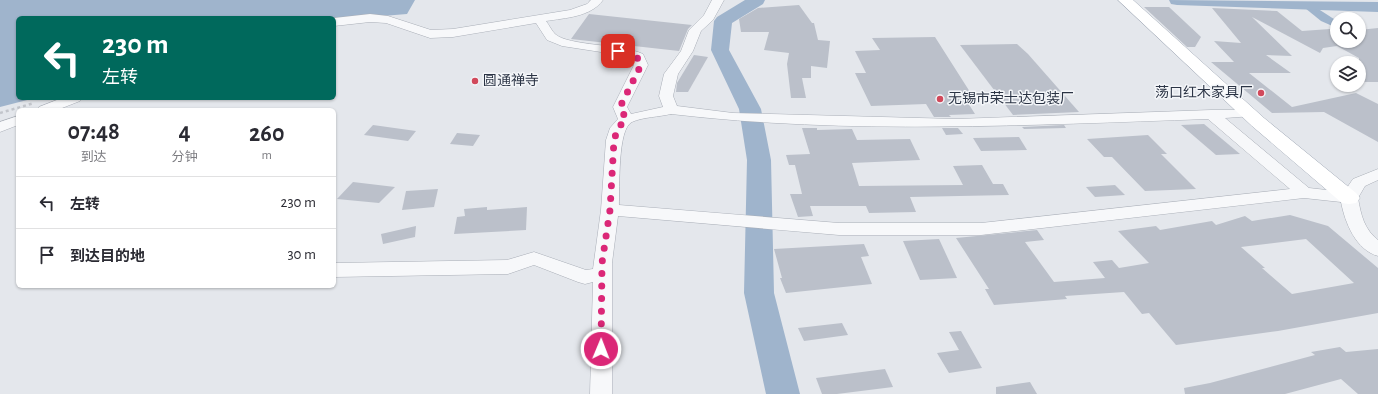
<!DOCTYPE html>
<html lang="zh">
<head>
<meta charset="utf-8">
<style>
  body { margin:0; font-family:"Alegreya Sans","Noto Sans SC",sans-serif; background:#f7f7f7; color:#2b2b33; height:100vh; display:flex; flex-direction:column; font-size:15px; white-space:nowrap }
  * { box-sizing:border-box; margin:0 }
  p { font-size:13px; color:#7c7c81 }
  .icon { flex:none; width:22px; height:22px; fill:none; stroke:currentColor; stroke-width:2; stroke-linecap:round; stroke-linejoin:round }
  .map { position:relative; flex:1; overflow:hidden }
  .details { position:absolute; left:16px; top:108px; width:320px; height:180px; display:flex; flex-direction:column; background:#fff; border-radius:6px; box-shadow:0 1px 3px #0004 }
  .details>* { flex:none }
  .banner { position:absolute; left:16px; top:16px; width:320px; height:84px; border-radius:6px; box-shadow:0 1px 3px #0004; background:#00695c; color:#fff; overflow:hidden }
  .controls { position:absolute; left:1330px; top:12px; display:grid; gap:8px }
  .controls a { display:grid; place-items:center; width:36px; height:36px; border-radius:50%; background:#fff; box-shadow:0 1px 3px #0004; font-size:20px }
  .pin { position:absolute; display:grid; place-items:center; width:34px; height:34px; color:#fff; margin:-17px; border-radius:8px; box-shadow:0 2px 6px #0006 }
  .me { position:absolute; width:44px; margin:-22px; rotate:1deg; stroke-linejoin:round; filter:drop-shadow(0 0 3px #0008) }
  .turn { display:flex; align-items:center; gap:14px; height:84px; padding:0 20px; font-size:18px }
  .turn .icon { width:52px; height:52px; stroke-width:2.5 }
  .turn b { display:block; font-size:28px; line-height:34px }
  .eta { display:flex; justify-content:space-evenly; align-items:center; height:68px; text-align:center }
  .eta b { font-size:24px; font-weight:700; line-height:28px }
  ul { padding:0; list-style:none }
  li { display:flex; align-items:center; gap:12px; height:52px; padding:0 20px; border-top:1px solid #e1e1e2 }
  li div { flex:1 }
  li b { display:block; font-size:15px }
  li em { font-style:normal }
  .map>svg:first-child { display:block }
</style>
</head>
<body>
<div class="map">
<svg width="1378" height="394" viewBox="0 0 1378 394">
  <rect width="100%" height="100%" fill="#e4e7ec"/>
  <polygon fill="#9fb4cc" points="0,0 415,0 407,14 334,20 334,18 18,18 18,98 35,98 0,107"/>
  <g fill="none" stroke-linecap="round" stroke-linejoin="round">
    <polygon fill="#9fb4cc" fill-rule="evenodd" points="1309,3 1337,21 1337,28 1321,21 1305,8 1304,6 1305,4"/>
    <g fill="#9fb4cc" fill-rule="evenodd">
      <polygon points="745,0 765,0 763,4 732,23 729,50 761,109 771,160 774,293 800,394 766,394 744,293 747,160 739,109 711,50 714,21 717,17"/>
      <polygon points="1169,0 1378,2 1378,12 1177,5 1171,4"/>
    </g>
  </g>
  <g fill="#bbc0ca" fill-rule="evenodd">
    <polygon points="799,5 812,23 814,23 818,40 830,41 827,68 811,66 811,78 802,78 806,98 791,98 787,64 789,53 764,50 769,32 741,32 739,19 758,8"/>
    <polygon points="1144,7 1169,7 1201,37 1195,47 1187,47"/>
    <polygon points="1212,8 1277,11 1302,31 1330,29 1337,32 1337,41 1359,41 1359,30 1378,28 1378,82 1365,82 1359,78 1359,58 1337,46 1323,48 1320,53 1252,17 1292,56 1266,55 1291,73 1249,73 1292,107 1356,93 1378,104 1378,142 1324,112 1272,113 1211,62 1234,62 1214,41 1241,43"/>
    <polygon points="589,14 692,25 688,29 679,51 571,39"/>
    <polygon points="935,37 977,103 968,103 975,114 949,115 951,117 934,117 926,104 871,106 855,73 866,73 855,51 880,50 872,38"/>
    <polygon points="1017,44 1028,54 1079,112 1013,115 960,45"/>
    <polygon points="694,55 708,57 688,92 676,92 677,83"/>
    <polygon points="1204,124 1240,154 1216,155 1181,125"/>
    <polygon points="373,125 416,131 408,141 364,135"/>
    <polygon points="1064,125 1066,128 1024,129 1022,127"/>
    <polygon points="802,128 817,128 817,130 852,129 857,140 910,139 920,160 852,163 859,186 963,185 953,166 982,165 993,184 1003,184 1009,195 910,197 916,212 869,213 866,206 810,206 813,216 798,217 790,194 802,194 795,165 789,165 786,155 810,154"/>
    <polygon points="942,128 958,128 963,134 946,135"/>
    <polygon points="457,133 480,135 473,146 450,144"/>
    <polygon points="1148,135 1167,154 1161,154 1196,189 1145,191 1112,157 1104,157 1087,139"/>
    <polygon points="1019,137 1027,150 981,151 973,138"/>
    <polygon points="353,182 395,187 379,203 337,199"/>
    <polygon points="1115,185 1125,195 1095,197 1086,187"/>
    <polygon points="438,189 434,207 402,210 406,191"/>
    <polygon points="487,207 487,210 527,207 526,230 454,234 457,217 465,216 464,209"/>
    <path d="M1290,215L1328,226L1378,268V313L1278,331L1176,345L1149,313L1142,314L1124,292L1065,296L1067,299L994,305L985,289H989L956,238L1037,230L1044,240L1025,242L1054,282L1105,278L1093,262L1112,260L1119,268L1149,263L1118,231L1156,226L1160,230L1212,221L1216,225L1245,216L1252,221ZM1306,239L1354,283L1292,294L1262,268H1265L1241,247Z"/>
    <polygon points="416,226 415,237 383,244 381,234"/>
    <polygon points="939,239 957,278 920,280 903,241"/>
    <polygon points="864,244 869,256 861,257 872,284 786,293 780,278 782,278 774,249"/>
    <polygon points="842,323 848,335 804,341 798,328"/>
    <polygon points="961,331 982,368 949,373 937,353 959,350 949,332"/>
    <polygon points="1340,347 1346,352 1378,349 1378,394 1358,394 1341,379 1285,394 1185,394 1184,388 1210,383 1315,355 1311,352"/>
    <polygon points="885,369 893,387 837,394 822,394 816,378"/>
    <polygon points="1030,382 1037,394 996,394 996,387"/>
  </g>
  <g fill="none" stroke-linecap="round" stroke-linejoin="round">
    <defs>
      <g id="minor">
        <path d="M591,0H603C591,17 565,18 546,21C549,25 552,31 555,34C568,46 622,44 643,54L648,65L627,107L631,114L663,107L659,96L664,74L681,51L689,30L704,15L712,0H724L713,20L701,31L693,51L678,74L673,96L677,106L733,113L956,119L1211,110H1253L1255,113L1253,116L1225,118L1309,188L1344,192L1353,179L1378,169V180L1365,186L1358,198C1361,215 1364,229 1378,240V256C1356,250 1345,223 1341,202L1304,198L981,235H839L618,216L612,263V394H590L593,282L585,284L578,282L534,265L508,274L334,277V263L507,260L534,252L586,270L593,269L601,210L606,140L610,128L618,119L613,107L634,65L632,59L627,56L562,46L547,40L536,23L453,37L430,38L386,23L370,22L334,26V18L370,14L388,16L431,30L453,29L570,10L587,4ZM671,114C849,135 1029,125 1208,119L1290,189L981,223H839L619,205C620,189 617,129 632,122C643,117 659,117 671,114Z"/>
        <polygon points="62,98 82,98 80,101 57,110 37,110 39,107"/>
        <polygon points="18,116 18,125 0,132 0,122"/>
      </g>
      <polygon id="major" points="1118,0 1133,0 1264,118 1356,193 1360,198 1356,203 1349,204 1342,203 1252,126"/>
    </defs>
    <use href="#minor" stroke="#a9aeb7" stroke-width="1"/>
    <use href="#major" stroke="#a3abb8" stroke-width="1"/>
    <polyline stroke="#c2c5cb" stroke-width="2.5" stroke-dasharray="3 3" stroke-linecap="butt" points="0,113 34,103"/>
    <use href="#minor" fill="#f7f8fa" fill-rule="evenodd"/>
    <use href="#major" fill="#fff" fill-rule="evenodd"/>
  </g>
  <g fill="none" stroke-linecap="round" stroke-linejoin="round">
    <path stroke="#db2777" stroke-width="7" stroke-dasharray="0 12.6" d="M601,349L602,263L610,210L614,140L618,128L626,119L620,107L641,65C637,53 629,53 618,51"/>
  </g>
  <g fill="#d1495b" stroke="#f4f6f9" stroke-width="1.5">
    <circle cx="475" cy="81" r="4"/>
    <circle cx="1261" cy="93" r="4"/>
    <circle cx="940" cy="99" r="4"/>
  </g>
  <g text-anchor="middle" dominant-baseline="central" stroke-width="3" stroke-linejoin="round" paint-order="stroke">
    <g font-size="14" fill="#2b3445" stroke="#f4f6f9" text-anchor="start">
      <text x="483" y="81">圆通禅寺</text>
      <text x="1253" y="93" text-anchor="end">荡口红木家具厂</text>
      <text x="948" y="99">无锡市荣士达包装厂</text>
    </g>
  </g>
</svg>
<div class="controls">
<a><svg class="icon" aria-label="search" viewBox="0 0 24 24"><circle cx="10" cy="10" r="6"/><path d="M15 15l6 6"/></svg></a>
<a><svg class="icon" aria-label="layers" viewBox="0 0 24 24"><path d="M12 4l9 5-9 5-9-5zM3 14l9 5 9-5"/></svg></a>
</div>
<div class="pin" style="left:618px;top:51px;background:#d93025"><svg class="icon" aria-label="arrive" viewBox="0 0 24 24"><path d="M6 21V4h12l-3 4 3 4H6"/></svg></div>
<svg class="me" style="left:601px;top:349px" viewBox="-20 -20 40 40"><circle r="17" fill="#db2777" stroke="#fff" stroke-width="3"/><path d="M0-11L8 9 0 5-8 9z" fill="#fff"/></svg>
<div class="banner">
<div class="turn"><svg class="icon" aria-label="left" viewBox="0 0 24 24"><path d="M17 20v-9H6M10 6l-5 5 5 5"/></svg><div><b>230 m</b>左转</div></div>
</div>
<section class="details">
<div class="eta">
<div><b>07:48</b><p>到达</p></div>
<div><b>4</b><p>分钟</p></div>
<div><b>260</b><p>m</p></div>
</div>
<ul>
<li><svg class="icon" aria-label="left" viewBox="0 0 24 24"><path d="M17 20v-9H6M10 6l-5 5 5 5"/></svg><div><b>左转</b></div><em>230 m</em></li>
<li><svg class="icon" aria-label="arrive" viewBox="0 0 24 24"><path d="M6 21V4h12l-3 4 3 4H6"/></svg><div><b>到达目的地</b></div><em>30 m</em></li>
</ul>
</section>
</div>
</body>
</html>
